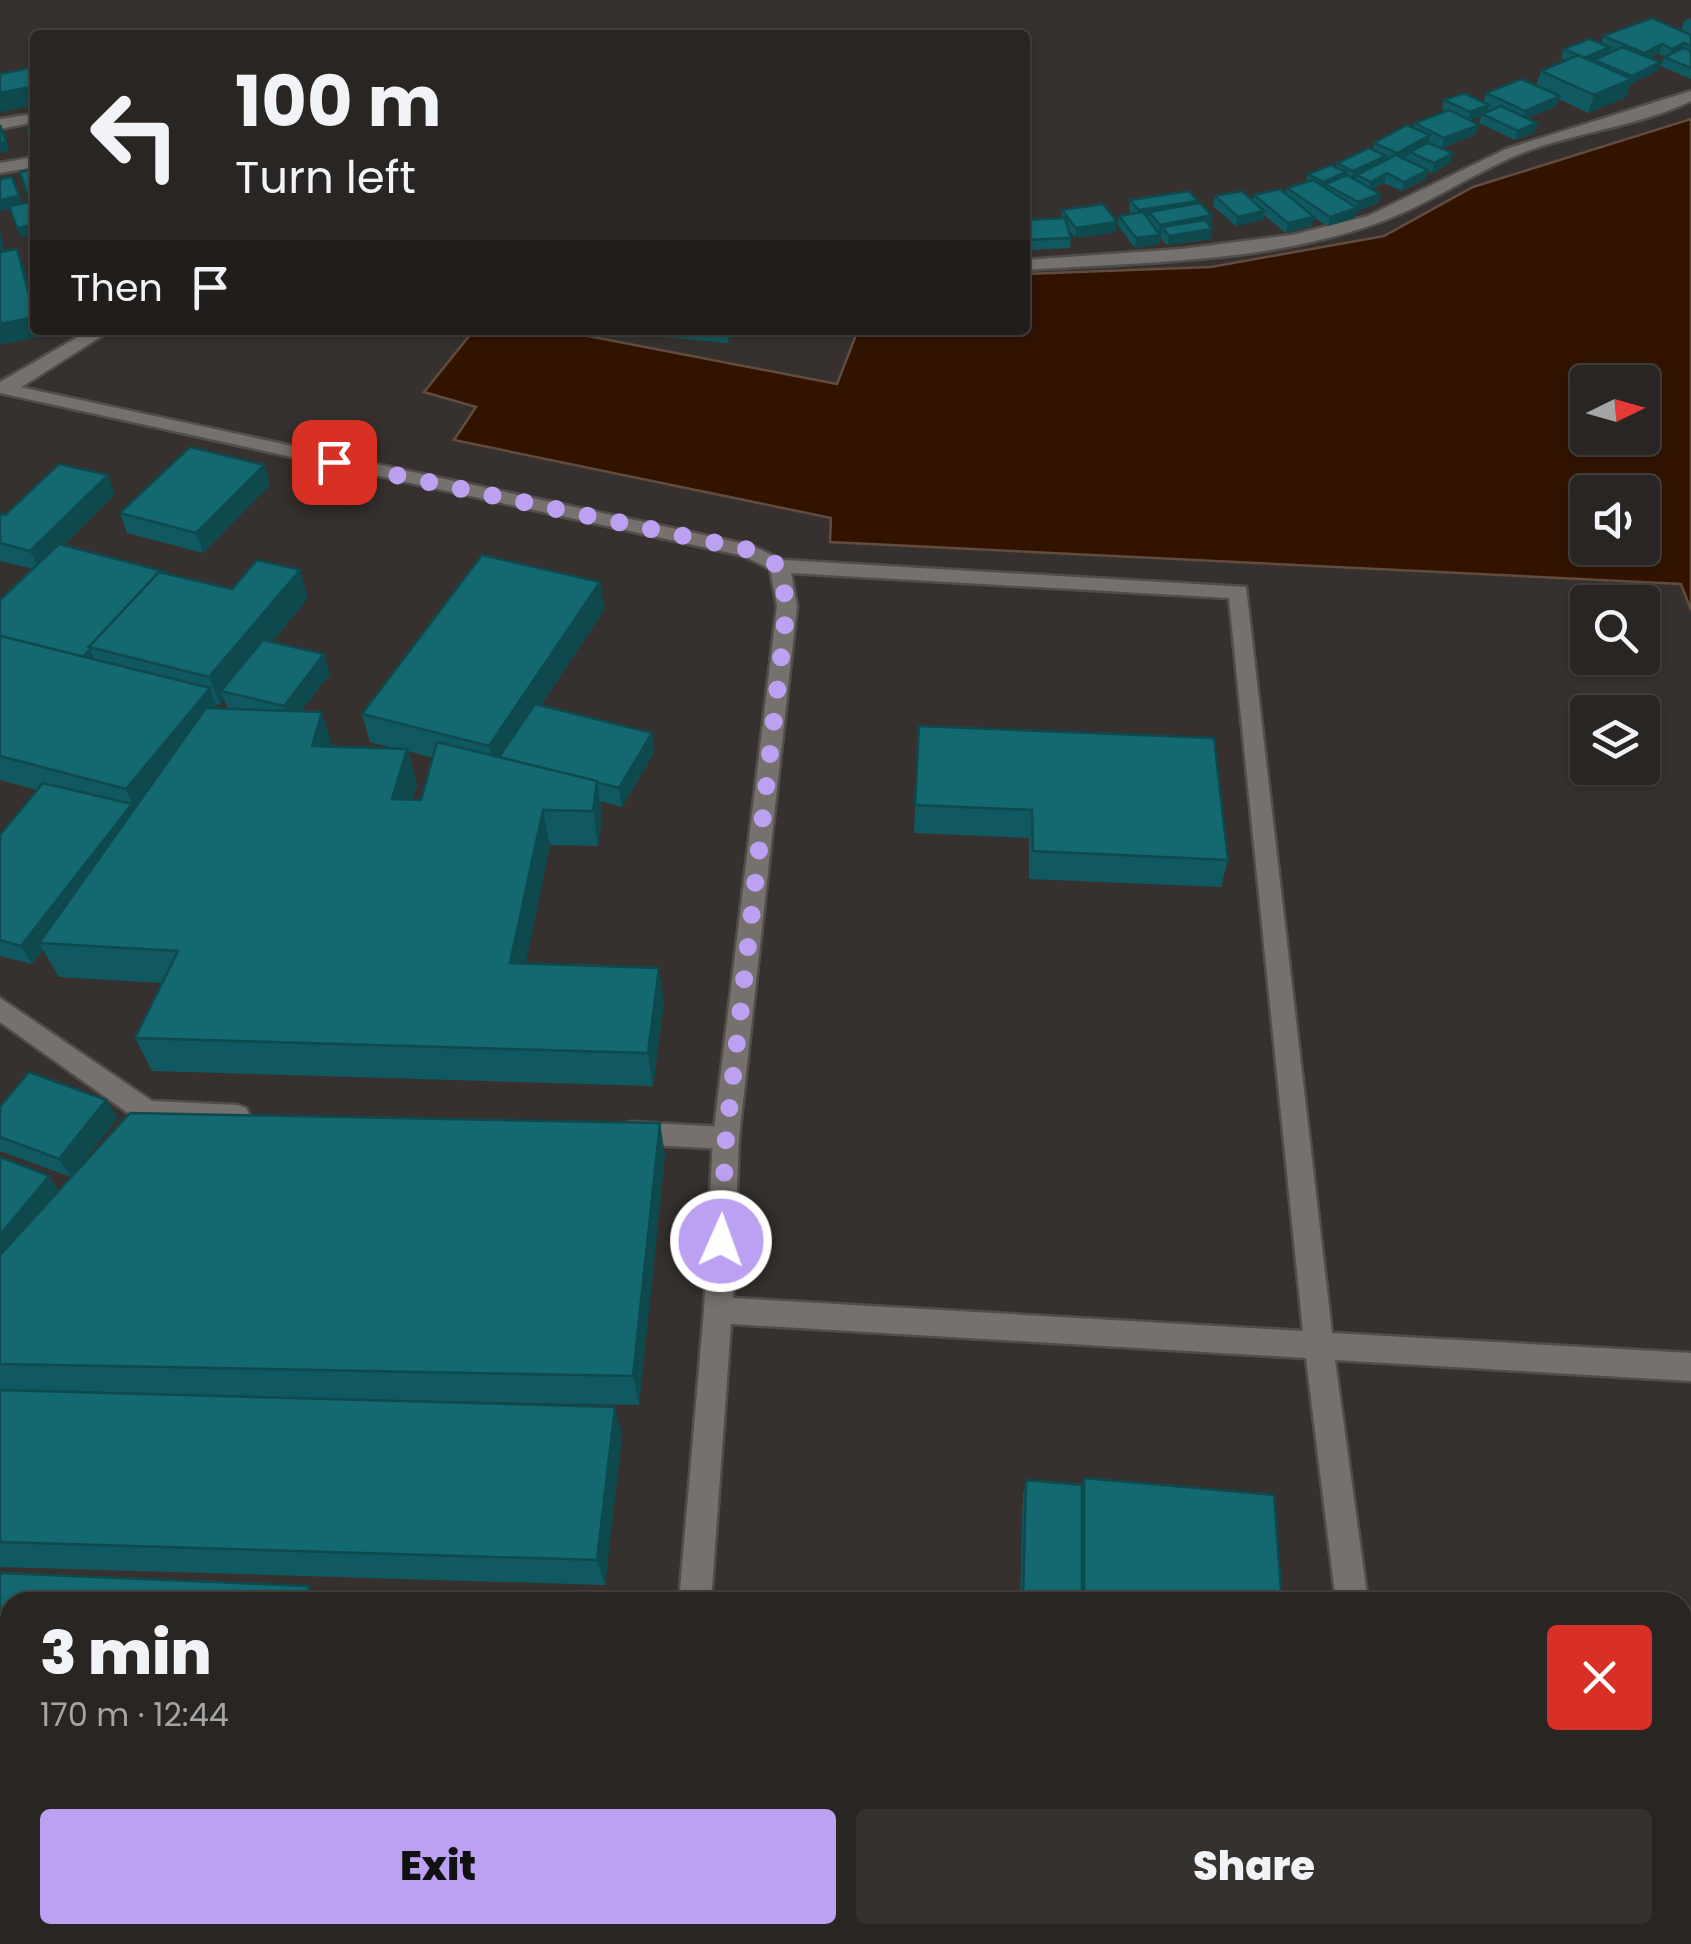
<!DOCTYPE html>
<html lang="en">
<head>
<meta charset="utf-8">
<style>
  body { margin:0; font-family:Poppins,sans-serif; background:#34312f; color:#f1f3f6; height:100vh; display:flex; flex-direction:column; font-size:38px; white-space:nowrap }
  * { box-sizing:border-box; margin:0 }
  p { font-size:32px; color:#a5a5a5 }
  .icon { flex:none; width:55px; height:55px; fill:none; stroke:currentColor; stroke-width:2; stroke-linecap:round; stroke-linejoin:round }
  .map { position:relative; flex:1; overflow:hidden }
  .panel { position:absolute; left:0px; top:1592px; width:1692px; height:352px; display:flex; flex-direction:column; background:#282522; border-radius:30px 30px 0 0; box-shadow:0 2px 8px #0004,0 0 0 2px #444240 }
  .panel>* { flex:none }
  .guide { position:absolute; left:30px; top:30px; width:1000px; height:305px; border-radius:10px; box-shadow:0 2px 8px #0004,0 0 0 2px #444240; background:#282522; color:#f1f3f6; overflow:hidden }
  .needle { width:65px; rotate:85deg }
  .tools { position:absolute; left:1570px; top:365px; display:grid; gap:20px }
  .tools a { display:grid; place-items:center; width:90px; height:90px; border-radius:10px; background:#282522; box-shadow:0 2px 8px #0004,0 0 0 2px #444240; font-size:50px }
  .pin { position:absolute; display:grid; place-items:center; width:85px; height:85px; color:#fff; margin:-42px; border-radius:20px; box-shadow:0 5px 15px #0006 }
  .me { position:absolute; width:110px; margin:-55px; rotate:2deg; stroke-linejoin:round; filter:drop-shadow(0 0 8px #0008) }
  .turn { display:flex; align-items:center; gap:35px; height:210px; padding:0 40px; font-size:45px }
  .turn .icon { width:130px; height:130px; stroke-width:2.5 }
  .turn b { display:block; font-size:70px; line-height:85px }
  .then { display:flex; align-items:center; height:95px; padding:0 40px; background:#0003; gap:20px; font-size:38px }
  .round { display:grid; place-items:center; flex:none; width:105px; height:105px; border-radius:10px; background:#34312f }
  .headline { display:flex; align-items:center; justify-content:space-between; height:170px; padding:0 40px }
  h1 { font-size:60px; font-weight:800; line-height:75px }
  .primary-button { display:flex; gap:20px; margin-top:auto; padding:20px 40px }
  .primary-button a { flex:1; height:115px; border-radius:10px; background:#bca0f2; color:#111; font-size:40px; font-weight:800; line-height:115px; text-align:center }
  .primary-button a+a { background:#34312f; color:#f1f3f6 }
  .map>svg:first-child { display:block }
</style>
</head>
<body>
<div class="map">
<svg width="1691" height="1944" viewBox="0 0 1691 1944">
  <rect width="100%" height="100%" fill="#36312e"/>
  <path fill="#311300" stroke="#624c3e" stroke-width="2.5" fill-rule="evenodd" d="M1691,119V610L1681,584L830,542L831,518L454,440L476,407L424,392L474,330H557L837,384L858,330H1025V274L1211,267L1384,236L1473,187ZM1588,382H1642V438H1588ZM1588,492H1642V548H1588Z"/>
  <g fill="none" stroke-linecap="round" stroke-linejoin="round">
    <defs>
      <g id="street">
        <path d="M1691,91V101C1637,127 1573,132 1517,155C1470,175 1427,205 1380,222C1269,263 1141,262 1025,270V260L1182,249L1292,235L1368,216L1506,149Z"/>
        <polygon points="35,114 35,122 0,129 0,119"/>
        <polygon points="35,157 35,167 0,173 0,163"/>
        <polygon points="90,330 111,330 12,393 0,393 0,382"/>
        <polygon points="0,998 152,1101 237,1105 246,1108 250,1116 246,1124 237,1127 138,1120 0,1022"/>
        <polygon points="631,1122 726,1127 736,1130 739,1138 736,1146 726,1149 631,1144 621,1141 618,1133 621,1125"/>
      </g>
      <g id="secondary">
        <path d="M6,384L750,545L783,560L1246,587L1332,1333L1691,1353V1381L1335,1360L1368,1602H1336L1306,1358L731,1324L711,1602H679L704,1310L713,1138L777,606L770,569L744,556L0,393V385ZM791,573L1229,598L1303,1331L733,1298L739,1138L797,606Z"/>
        <polygon points="651,1935 687,1935 686,1944 650,1944"/>
        <polygon points="1377,1935 1413,1935 1414,1944 1378,1944"/>
      </g>
    </defs>
    <use href="#street" stroke="#514d4a" stroke-width="5"/>
    <use href="#secondary" stroke="#514d4a" stroke-width="5"/>
    <use href="#street" fill="#76716d" fill-rule="evenodd"/>
    <use href="#secondary" fill="#76716d" fill-rule="evenodd"/>
  </g>
  <g fill="#115960" fill-rule="evenodd">
    <polygon points="1691,18 1691,34 1681,30 1684,21"/>
    <polygon points="1691,35 1691,79 1660,66 1665,56 1659,54 1650,58 1657,71 1630,84 1626,97 1588,113 1559,99 1557,106 1527,118 1537,123 1535,132 1515,140 1479,123 1481,116 1470,120 1476,134 1442,148 1428,141 1428,143 1450,163 1432,173 1428,171 1426,179 1402,191 1384,183 1372,189 1380,194 1378,203 1356,212 1355,218 1328,226 1314,218 1312,226 1286,233 1264,215 1263,220 1236,226 1213,206 1215,196 1253,200 1254,195 1286,194 1287,188 1306,182 1308,174 1336,167 1337,163 1373,150 1374,143 1413,128 1415,123 1445,111 1442,109 1444,100 1484,102 1486,93 1536,86 1541,71 1566,60 1561,58 1564,49 1601,44 1603,36"/>
    <polygon points="1130,200 1198,203 1212,215 1211,225 1209,225 1212,229 1211,239 1167,245 1160,237 1161,234 1159,244 1135,248 1118,225 1119,216 1132,214 1129,210"/>
    <polygon points="1062,210 1116,232 1075,238 1068,228 1071,238 1070,248 1025,250 1025,220 1062,218"/>
    <polygon points="588,330 732,330 728,343"/>
    <polygon points="264,465 270,485 203,553 127,533 120,513"/>
    <path d="M115,494L64,545L166,572L167,574L232,589L308,598L272,642L330,674L301,711L333,747L397,749L370,742L362,714L600,582L604,610L541,705L652,733L654,753L622,807L600,801L602,816L598,846L550,845L525,963L664,1002L653,1086L152,1071L135,1038L162,983L59,977L43,950L32,964L0,956V835L37,790L0,780V600L33,569L0,561V513L5,515ZM224,699L228,708H217L215,704L220,705ZM408,751L433,758L421,800H412L417,784Z"/>
    <polygon points="919,726 1228,860 1221,887 1029,879 1029,838 914,833"/>
    <polygon points="106,1100 117,1118 71,1177 0,1151 0,1107"/>
    <polygon points="665,1155 639,1405 234,1397 622,1435 605,1585 0,1567 0,1157 59,1191"/>
    <polygon points="1084,1478 1282,1602 1020,1602 1023,1495 1026,1480 1082,1485"/>
  </g>
  <g fill="#0e494e">
    <polygon points="1684,43 1681,52 1669,58 1672,49"/>
    <polygon points="1662,44 1659,54 1641,62 1644,53"/>
    <polygon points="1610,47 1607,56 1594,60 1593,62 1584,58"/>
    <polygon points="1660,62 1657,71 1630,84 1626,97 1588,113 1594,95 1630,80 1632,76"/>
    <polygon points="35,86 35,105 0,112 0,93"/>
    <polygon points="1560,96 1557,106 1522,120 1525,111"/>
    <polygon points="1489,105 1486,114 1482,114 1481,116 1467,122 1470,112"/>
    <polygon points="1537,123 1535,132 1515,140 1518,131"/>
    <polygon points="1479,125 1476,134 1442,148 1444,138"/>
    <polygon points="1430,135 1428,144 1395,163 1397,153"/>
    <polygon points="6,142 10,151 0,153 0,143"/>
    <polygon points="1453,153 1450,163 1432,173 1434,163"/>
    <polygon points="1386,156 1383,166 1357,175 1356,178 1351,180 1353,171"/>
    <polygon points="1428,170 1426,179 1402,191 1404,182"/>
    <polygon points="1346,172 1343,182 1325,184 1324,190 1321,191 1323,182"/>
    <polygon points="1387,173 1384,183 1368,191 1371,182"/>
    <polygon points="35,192 35,202 31,203 27,194"/>
    <polygon points="1380,194 1378,203 1356,212 1358,202"/>
    <polygon points="19,196 23,206 0,211 0,200"/>
    <polygon points="1198,201 1197,211 1149,212 1148,218 1137,220 1139,210"/>
    <polygon points="1357,208 1355,218 1328,226 1330,217"/>
    <polygon points="1264,211 1263,220 1236,226 1238,217"/>
    <polygon points="1212,215 1211,225 1167,233 1162,227 1161,234 1159,234 1160,225"/>
    <polygon points="1314,217 1312,226 1286,233 1288,223"/>
    <polygon points="1117,222 1116,232 1075,238 1076,228"/>
    <polygon points="35,225 35,235 21,238 17,228"/>
    <polygon points="1212,229 1211,239 1167,245 1169,236"/>
    <polygon points="0,230 6,255 0,256"/>
    <polygon points="1160,235 1159,244 1135,248 1136,238"/>
    <polygon points="17,249 24,268 35,309 35,330 41,330 42,336 0,345 0,324"/>
    <polygon points="727,330 732,330 728,343"/>
    <polygon points="264,465 270,485 203,553 196,533"/>
    <polygon points="108,475 115,494 39,570 30,551"/>
    <polygon points="300,570 308,598 230,693 221,691 224,699 220,705 209,677"/>
    <polygon points="600,582 604,610 495,774 489,746"/>
    <polygon points="90,649 99,669 82,657"/>
    <polygon points="324,654 330,674 290,725 284,706"/>
    <polygon points="210,688 220,716 138,817 126,789"/>
    <polygon points="322,712 333,748 312,746"/>
    <polygon points="652,733 654,753 622,807 619,788"/>
    <polygon points="407,749 417,784 402,834 392,799"/>
    <polygon points="597,781 602,816 598,846 593,811"/>
    <polygon points="132,804 141,823 39,943 43,950 32,964 21,946"/>
    <polygon points="543,810 550,845 519,997 510,963"/>
    <polygon points="659,968 664,1002 653,1086 648,1053"/>
    <polygon points="106,1100 117,1118 71,1177 59,1159"/>
    <polygon points="660,1123 665,1155 639,1405 633,1376"/>
    <polygon points="49,1176 60,1193 0,1268 0,1235"/>
    <polygon points="615,1407 622,1435 605,1585 597,1560"/>
    <polygon points="309,1586 320,1602 305,1602"/>
    <polygon points="227,1935 252,1935 250,1944 225,1944"/>
  </g>
  <g fill="#146870" stroke="#0e494e" stroke-width="2.5">
    <polygon points="1652,18 1691,35 1691,46 1684,43 1672,49 1662,44 1644,53 1603,36"/>
    <polygon points="209,29 213,35 174,35"/>
    <polygon points="1589,39 1610,47 1584,58 1564,49"/>
    <polygon points="1622,47 1660,62 1632,76 1594,60"/>
    <polygon points="1683,48 1691,51 1691,68 1664,57"/>
    <polygon points="1578,55 1632,79 1594,95 1541,71"/>
    <polygon points="35,67 35,86 0,93 0,74"/>
    <polygon points="1521,79 1560,96 1525,111 1486,93"/>
    <polygon points="1464,93 1489,105 1470,112 1444,100"/>
    <polygon points="1501,106 1537,123 1518,131 1482,114"/>
    <polygon points="1449,110 1479,125 1444,138 1415,123"/>
    <polygon points="0,125 6,142 0,143"/>
    <polygon points="1407,125 1430,135 1397,153 1374,143"/>
    <polygon points="35,127 35,144 31,144 27,128"/>
    <polygon points="1428,143 1453,153 1434,163 1410,152"/>
    <polygon points="1369,148 1386,156 1353,171 1337,163"/>
    <polygon points="1396,155 1428,170 1404,182 1387,173 1371,182 1357,175"/>
    <polygon points="1331,165 1346,172 1323,182 1308,174"/>
    <polygon points="35,169 35,192 27,194 20,172"/>
    <polygon points="1347,175 1380,194 1358,202 1325,184"/>
    <polygon points="12,177 19,196 0,200 0,179"/>
    <polygon points="1313,180 1357,208 1330,217 1287,188"/>
    <polygon points="1280,189 1314,217 1288,223 1254,195"/>
    <polygon points="1189,191 1198,201 1139,210 1130,200"/>
    <polygon points="1242,191 1264,211 1238,217 1215,196"/>
    <polygon points="35,201 35,225 17,228 9,206"/>
    <polygon points="1200,203 1212,215 1160,225 1149,212"/>
    <polygon points="1103,204 1117,222 1076,228 1062,210"/>
    <polygon points="1143,212 1160,235 1136,238 1119,216"/>
    <polygon points="1065,218 1071,238 1025,240 1025,220"/>
    <polygon points="1205,220 1212,229 1169,236 1162,227"/>
    <polygon points="17,249 35,317 0,324 0,252"/>
    <polygon points="190,447 264,465 196,533 120,513"/>
    <polygon points="59,464 108,475 30,551 0,543 0,513 5,515"/>
    <polygon points="59,544 166,572 164,574 159,572 89,647 91,648 83,657 0,636 0,600"/>
    <polygon points="482,555 600,582 489,746 362,714"/>
    <polygon points="257,560 300,570 209,677 89,647 159,572 232,589"/>
    <polygon points="0,636 210,688 126,789 0,756"/>
    <polygon points="263,640 324,654 284,706 221,691"/>
    <polygon points="535,704 652,733 619,788 499,757"/>
    <polygon points="206,708 322,712 312,746 407,749 392,799 421,800 437,742 597,781 593,811 543,810 510,963 659,968 648,1053 135,1038 178,951 39,943"/>
    <polygon points="919,726 1214,738 1228,860 1033,851 1032,810 915,805"/>
    <polygon points="43,783 132,804 21,946 0,940 0,835"/>
    <polygon points="29,1072 106,1100 59,1159 0,1137 0,1107"/>
    <polygon points="130,1113 660,1123 633,1376 0,1364 0,1255"/>
    <polygon points="0,1157 49,1176 0,1235"/>
    <polygon points="0,1390 615,1407 597,1560 0,1542"/>
    <polygon points="1084,1478 1274,1495 1282,1602 1084,1602"/>
    <polygon points="1026,1480 1082,1485 1082,1602 1023,1602"/>
    <polygon points="0,1573 309,1586 305,1602 10,1602 10,1935 227,1935 225,1944 31,1944 0,1943"/>
    <polygon points="845,1935 1315,1935 1315,1944 844,1944"/>
  </g>
  <g fill="none" stroke-linecap="round" stroke-linejoin="round">
    <polyline stroke="#bca0f2" stroke-width="18" stroke-dasharray="0 32.4" points="334,462 750,550 779,566 787,606 726,1138 721,1241"/>
  </g>
</svg>
<div class="tools">
<a><svg class="needle" viewBox="-14 -14 28 28"><path d="M0-13l5 13h-10z" fill="#e53935"/><path d="M0 13l5-13h-10z" fill="#a5a5a5"/></svg></a>
<a><svg class="icon" aria-label="sound" viewBox="0 0 24 24"><path d="M4 9h4l5-4v14l-5-4H4zM17 9q2 3 0 6"/></svg></a>
<a><svg class="icon" aria-label="search" viewBox="0 0 24 24"><circle cx="10" cy="10" r="6"/><path d="M15 15l6 6"/></svg></a>
<a><svg class="icon" aria-label="layers" viewBox="0 0 24 24"><path d="M12 4l9 5-9 5-9-5zM3 14l9 5 9-5"/></svg></a>
</div>
<div class="pin" style="left:334px;top:462px;background:#d93025"><svg class="icon" aria-label="arrive" viewBox="0 0 24 24"><path d="M6 21V4h12l-3 4 3 4H6"/></svg></div>
<svg class="me" style="left:721px;top:1241px" viewBox="-20 -20 40 40"><circle r="17" fill="#bca0f2" stroke="#fff" stroke-width="3"/><path d="M0-11L8 9 0 5-8 9z" fill="#fff"/></svg>
<div class="guide">
<div class="turn"><svg class="icon" aria-label="left" viewBox="0 0 24 24"><path d="M17 20v-9H6M10 6l-5 5 5 5"/></svg><div><b>100 m</b>Turn left</div></div>
<div class="then">Then<svg class="icon" aria-label="arrive" viewBox="0 0 24 24"><path d="M6 21V4h12l-3 4 3 4H6"/></svg></div>
</div>
<section class="panel">
<div class="headline"><div><h1>3 min</h1><p>170 m · 12:44</p></div><a class="round" style="background:#d93025;color:#fff"><svg class="icon" aria-label="close" viewBox="0 0 24 24"><path d="M6 6l12 12M18 6L6 18"/></svg></a></div>
<div class="primary-button"><a>Exit</a><a>Share</a></div>
</section>
</div>
</body>
</html>
